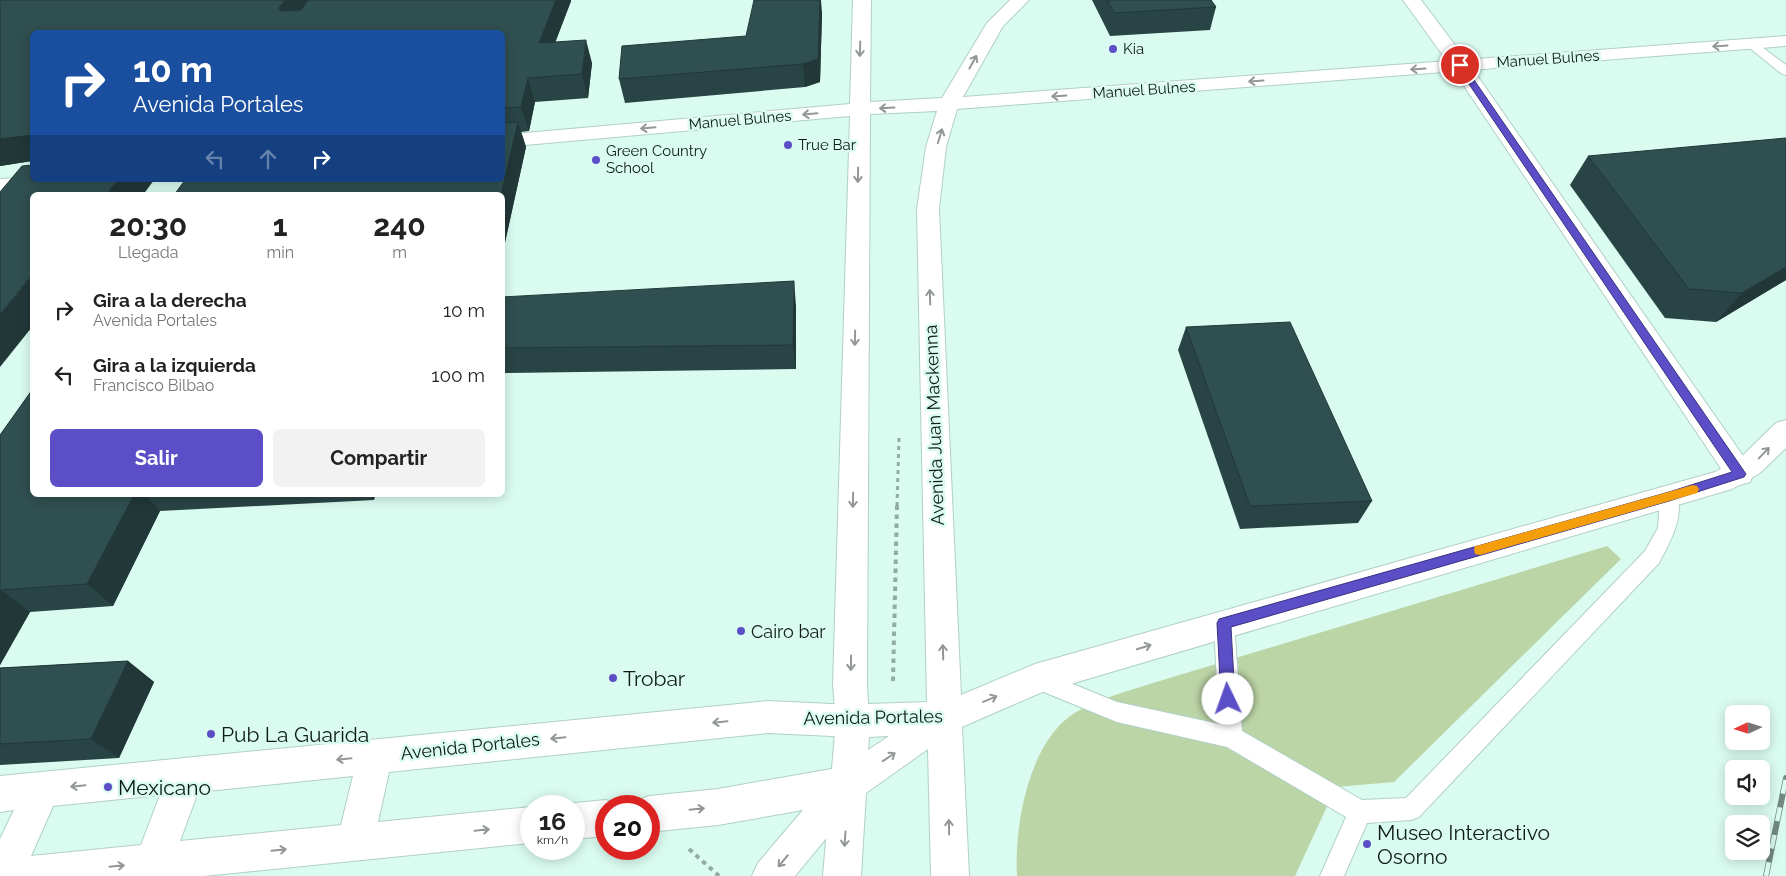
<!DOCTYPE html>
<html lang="es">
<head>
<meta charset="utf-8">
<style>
  body { margin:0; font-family:Raleway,sans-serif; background:#f2f2f2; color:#222; height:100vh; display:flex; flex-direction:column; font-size:19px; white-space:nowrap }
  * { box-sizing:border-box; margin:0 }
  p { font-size:16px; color:#767676 }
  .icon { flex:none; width:28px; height:28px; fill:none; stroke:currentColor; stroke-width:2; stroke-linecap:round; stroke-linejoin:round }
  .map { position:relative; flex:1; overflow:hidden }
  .side { position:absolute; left:30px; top:192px; width:475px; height:305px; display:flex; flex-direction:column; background:#fff; border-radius:8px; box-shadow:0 2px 12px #0003 }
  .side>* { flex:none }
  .hud { position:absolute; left:30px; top:30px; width:475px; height:152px; border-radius:8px; box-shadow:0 2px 12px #0003; background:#1a4fa0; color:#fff; overflow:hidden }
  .needle { width:32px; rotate:266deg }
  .controls { position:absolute; left:1725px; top:705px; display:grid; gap:10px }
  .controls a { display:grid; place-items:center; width:45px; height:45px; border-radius:8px; background:#fff; box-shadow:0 2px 12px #0003; font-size:25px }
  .speed { position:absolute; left:520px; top:795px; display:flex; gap:10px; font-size:25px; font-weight:700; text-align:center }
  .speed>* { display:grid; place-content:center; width:65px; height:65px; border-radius:50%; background:#fff; box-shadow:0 2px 12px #0003; line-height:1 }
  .speed small { font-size:12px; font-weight:400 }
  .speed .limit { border:8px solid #d22; background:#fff; color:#111 }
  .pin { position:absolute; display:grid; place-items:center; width:42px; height:42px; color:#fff; margin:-21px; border:2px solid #fff; border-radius:50%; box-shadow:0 1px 5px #0007 }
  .me { position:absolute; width:55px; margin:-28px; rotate:357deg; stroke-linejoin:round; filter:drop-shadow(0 0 4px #0008) }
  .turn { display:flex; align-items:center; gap:18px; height:105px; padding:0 20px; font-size:22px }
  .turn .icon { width:65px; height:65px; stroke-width:2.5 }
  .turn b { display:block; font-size:35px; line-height:42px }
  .lanes { display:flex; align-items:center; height:48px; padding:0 20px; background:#0003; justify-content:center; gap:25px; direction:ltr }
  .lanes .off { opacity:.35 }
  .eta { display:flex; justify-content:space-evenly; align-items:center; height:85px; text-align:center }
  .eta b { font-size:30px; font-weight:700; line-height:35px }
  .button { display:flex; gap:10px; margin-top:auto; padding:10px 20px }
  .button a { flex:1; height:58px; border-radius:8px; background:#5b4ec6; color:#fff; font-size:20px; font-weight:700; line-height:58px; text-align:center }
  .button a+a { background:#f2f2f2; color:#222 }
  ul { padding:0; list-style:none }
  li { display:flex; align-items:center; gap:15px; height:65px; padding:0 20px }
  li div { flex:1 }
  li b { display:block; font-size:19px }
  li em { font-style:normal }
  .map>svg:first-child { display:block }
</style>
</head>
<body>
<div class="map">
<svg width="1786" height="876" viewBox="0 0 1786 876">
  <rect width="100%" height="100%" fill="#dafbf0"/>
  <path fill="#bcd5a7" d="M1607,546L1621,559L1394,782L1336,787L1295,876H1017C1014,825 1029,738 1078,711C1101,698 1128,691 1153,683Z"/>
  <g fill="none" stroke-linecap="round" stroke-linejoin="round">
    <defs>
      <g id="lane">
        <polygon points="1750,40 1754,41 1786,65 1786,75 1782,74 1746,45 1744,43"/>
        <path d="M1669,490L1675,492C1687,513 1669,544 1659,563L1419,817L1411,820L1367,823L1344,876H1320L1346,817L1227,747L1117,722L1029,686L1025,679L1029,672L1036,669L1117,702L1219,724L1214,623L1217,617L1224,614L1231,617L1234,623L1242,731L1362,800L1406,798L1645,551L1658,528L1660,497L1663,492Z"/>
      </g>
      <g id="secondary">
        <polygon points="1403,0 1421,0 1467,61 1750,466 1754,474 1750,482 1740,485 1730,482 1452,68"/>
        <path d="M768,701L853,705L865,710L870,721L865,732L853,737L768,733L389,772L378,822L531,807V843L204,876H0V839L14,810L0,812V776ZM353,776L341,825L180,841L198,792ZM160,795L141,845L31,856L53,806Z"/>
        <polygon points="848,766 861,772 866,784 861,796 795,876 752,876 758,863 803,810 718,825 649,832 649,806 634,806 636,801 649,796 718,789"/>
        <polygon points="606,800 619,806 606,806 606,836 574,839 574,806 566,806 574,803"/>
      </g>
      <g id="primary">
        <path d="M853,0H871L870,102L942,98L987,23L1010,0H1029L1003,26L963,97L1786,36V46L957,109L946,147L939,209L961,695L1035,664L1715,472L1740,458L1776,423L1786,420V448L1760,473L1732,489L1040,693L962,727L969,876H931L928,749L866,793L861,876H823L836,721L833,685L850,116L502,147V135L850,104ZM937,111L926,147L917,209L927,702L868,704L867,685L870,114ZM889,736L868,750L869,737Z"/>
        <polygon points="32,177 32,180 81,180 78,185 70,186 0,193 0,179"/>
      </g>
    </defs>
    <use href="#lane" stroke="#b0d0c6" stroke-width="2"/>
    <use href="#secondary" stroke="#b0d0c6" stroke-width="2"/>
    <use href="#primary" stroke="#b0d0c6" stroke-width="2"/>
    <polyline stroke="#92aba3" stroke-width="3" stroke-dasharray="4 4" stroke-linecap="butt" points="897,506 899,438"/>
    <g stroke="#92aba3" stroke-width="4" stroke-dasharray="4.5 4.5" stroke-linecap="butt">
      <polyline points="893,681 897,505"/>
      <polyline points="689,849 719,876"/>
    </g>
    <use href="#lane" fill="#fff" fill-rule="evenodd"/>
    <use href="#secondary" fill="#fff" fill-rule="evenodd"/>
    <use href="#primary" fill="#fff" fill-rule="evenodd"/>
    <defs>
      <polyline id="rail" points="1766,876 1786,778"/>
    </defs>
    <use href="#rail" stroke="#728881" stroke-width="6"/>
    <use href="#rail" stroke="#dafbf0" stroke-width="4.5" stroke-dasharray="14" stroke-linecap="butt"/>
  </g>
  <g fill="#294445">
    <polygon points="0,0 571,1 555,42 592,63 588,98 535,102 529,131 521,132 526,147 502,256 502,32 32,32 32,161 0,166"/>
    <polygon points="1092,0 1211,0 1216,7 1210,30 1110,36"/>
    <polygon points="822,13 820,82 805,87 625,103 619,79 746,36"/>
    <polygon points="1588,156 1786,280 1716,322 1665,318 1570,185"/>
    <polygon points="502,297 796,306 796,369 502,373"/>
    <polygon points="1186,327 1372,501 1358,523 1240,529 1178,350"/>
    <polygon points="0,434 32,495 375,495 374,500 160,511 113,606 30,612 0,665"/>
    <polygon points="128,661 154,682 119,758 0,765 0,668"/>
  </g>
  <g fill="#223738">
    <polygon points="285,0 310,0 290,31 279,8"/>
    <polygon points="556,0 571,0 571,1 546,67 539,43"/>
    <polygon points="820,0 821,0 822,13 820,82 805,87 803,64"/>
    <polygon points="586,40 592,63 588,98 582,74"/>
    <polygon points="528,78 535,102 529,131 521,107"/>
    <polygon points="518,122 526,147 502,256 502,195 501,195"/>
    <polygon points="32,135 32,161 0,166 0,139"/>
    <polygon points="118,180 154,180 143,195 105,195"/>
    <polygon points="1786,267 1786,280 1716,322 1742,293"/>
    <polygon points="32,275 32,327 0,367 0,314"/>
    <polygon points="794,281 796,306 796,369 793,345"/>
    <polygon points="134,495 145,495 160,511 113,606 87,584"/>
    <polygon points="370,495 375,495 374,500"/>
    <polygon points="1,590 30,612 0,665 0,592"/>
    <polygon points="128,661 154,682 119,758 91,739"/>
  </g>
  <g fill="#304f50" stroke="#223738">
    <polygon points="0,0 285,0 279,8 281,11 301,10 308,0 556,0 539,43 586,40 582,74 528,78 521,107 502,108 502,32 32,32 32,135 0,139"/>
    <polygon points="754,0 820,0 818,59 803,64 619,79 622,46 746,36"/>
    <polygon points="1107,0 1211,0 1216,7 1114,13"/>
    <polygon points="518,122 501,195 174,195 185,180 502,180 502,123"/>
    <polygon points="1786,138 1786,267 1742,293 1689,289 1588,156"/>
    <polygon points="32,165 32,180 118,180 105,195 32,195 32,275 0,314 0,192 22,166"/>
    <polygon points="794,281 793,345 502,348 502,297"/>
    <polygon points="1290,322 1372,501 1250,506 1186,327"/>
    <polygon points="32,390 32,495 134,495 87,584 1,590 0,592 0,435"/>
    <polygon points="128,661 91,739 0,744 0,668"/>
  </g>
  <defs><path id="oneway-shaft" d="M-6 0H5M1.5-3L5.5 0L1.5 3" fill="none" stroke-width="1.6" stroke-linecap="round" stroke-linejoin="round" transform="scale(1.25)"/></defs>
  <g stroke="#939897">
    <use href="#oneway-shaft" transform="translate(1720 46) rotate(176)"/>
    <use href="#oneway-shaft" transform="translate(860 49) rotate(92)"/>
    <use href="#oneway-shaft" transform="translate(973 62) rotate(-61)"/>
    <use href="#oneway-shaft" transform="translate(1418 69) rotate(176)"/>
    <use href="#oneway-shaft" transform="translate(1256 81) rotate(176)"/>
    <use href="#oneway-shaft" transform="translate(1059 96) rotate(176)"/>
    <use href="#oneway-shaft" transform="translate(887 108) rotate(177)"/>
    <use href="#oneway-shaft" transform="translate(810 114) rotate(175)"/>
    <use href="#oneway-shaft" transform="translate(648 128) rotate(175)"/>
    <use href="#oneway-shaft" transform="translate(940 136) rotate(-73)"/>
    <use href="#oneway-shaft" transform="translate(858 175) rotate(91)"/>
    <use href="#oneway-shaft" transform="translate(930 297) rotate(-92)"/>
    <use href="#oneway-shaft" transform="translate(855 338) rotate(91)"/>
    <use href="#oneway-shaft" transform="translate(1764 453) rotate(-46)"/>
    <use href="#oneway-shaft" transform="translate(853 500) rotate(91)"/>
    <use href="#oneway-shaft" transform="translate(1144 647) rotate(-17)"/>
    <use href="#oneway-shaft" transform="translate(943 652) rotate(-92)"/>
    <use href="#oneway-shaft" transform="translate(851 663) rotate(91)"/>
    <use href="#oneway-shaft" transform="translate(990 699) rotate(-23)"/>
    <use href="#oneway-shaft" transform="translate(720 722) rotate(174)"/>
    <use href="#oneway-shaft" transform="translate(558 738) rotate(174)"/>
    <use href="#oneway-shaft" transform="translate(889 757) rotate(-34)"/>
    <use href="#oneway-shaft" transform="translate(344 759) rotate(174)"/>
    <use href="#oneway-shaft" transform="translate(78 786) rotate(174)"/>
    <use href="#oneway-shaft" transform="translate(697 809) rotate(-6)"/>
    <use href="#oneway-shaft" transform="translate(949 827) rotate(-91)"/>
    <use href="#oneway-shaft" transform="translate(482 830) rotate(-6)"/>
    <use href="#oneway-shaft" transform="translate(845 839) rotate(94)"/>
    <use href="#oneway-shaft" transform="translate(279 850) rotate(-6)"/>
    <use href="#oneway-shaft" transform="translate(783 861) rotate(130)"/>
    <use href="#oneway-shaft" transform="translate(117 866) rotate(-6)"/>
  </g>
  <polygon fill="#5b4ec6" stroke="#3b3381" points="1457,64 1463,64 1746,474 1744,477 1669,501 1231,627 1235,699 1233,703 1228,705 1223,703 1221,699 1217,623 1219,619 1669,492 1732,472 1456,65"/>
  <polygon fill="#f59e0b" points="1693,485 1697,486 1699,489 1697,493 1480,555 1475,554 1474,550 1475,546 1480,545"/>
  <g fill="#5b4ec6" stroke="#dafbf0" stroke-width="2">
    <circle cx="1113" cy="49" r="5"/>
    <circle cx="788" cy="145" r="5"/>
    <circle cx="596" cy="160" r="5"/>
    <circle cx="741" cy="631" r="5"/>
    <circle cx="613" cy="678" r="5"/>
    <circle cx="211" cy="734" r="5"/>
    <circle cx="108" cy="787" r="5"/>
    <circle cx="1367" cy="844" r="5"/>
  </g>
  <g text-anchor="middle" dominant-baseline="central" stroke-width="5" stroke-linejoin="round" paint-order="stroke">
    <g font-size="15" fill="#0f1b18" stroke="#dafbf0" text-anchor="start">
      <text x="1123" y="49">Kia</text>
      <text x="798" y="145">True Bar</text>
      <text x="606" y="151">Green Country<tspan x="606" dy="17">School</tspan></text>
    </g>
    <g font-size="15" fill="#0f1b18" stroke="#dafbf0">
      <text transform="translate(1548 59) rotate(-4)">Manuel Bulnes</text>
      <text transform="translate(1144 90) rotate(-4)">Manuel Bulnes</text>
      <text transform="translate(740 120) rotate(-5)">Manuel Bulnes</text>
    </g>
    <g font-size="18" fill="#0f1b18" stroke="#dafbf0">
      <text transform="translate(934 425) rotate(-92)">Avenida Juan Mackenna</text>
      <text transform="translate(873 717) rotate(-1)">Avenida Portales</text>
      <text transform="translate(470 746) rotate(-6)">Avenida Portales</text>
    </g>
    <g font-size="18" fill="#0f1b18" stroke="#dafbf0" text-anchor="start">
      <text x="751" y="631">Cairo bar</text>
    </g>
    <g font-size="21" fill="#0f1b18" stroke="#dafbf0" text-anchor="start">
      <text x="623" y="678">Trobar</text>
      <text x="221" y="734">Pub La Guarida</text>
      <text x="118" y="787">Mexicano</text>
      <text x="1377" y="832">Museo Interactivo<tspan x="1377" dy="24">Osorno</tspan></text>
    </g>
  </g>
</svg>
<div class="controls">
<a><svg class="needle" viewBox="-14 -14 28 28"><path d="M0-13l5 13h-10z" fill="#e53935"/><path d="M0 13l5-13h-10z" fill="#767676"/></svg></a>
<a><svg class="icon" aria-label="sound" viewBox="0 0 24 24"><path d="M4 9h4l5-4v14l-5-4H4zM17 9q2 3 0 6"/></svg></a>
<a><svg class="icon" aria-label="layers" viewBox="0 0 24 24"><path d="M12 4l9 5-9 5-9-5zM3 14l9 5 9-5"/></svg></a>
</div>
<div class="speed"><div>16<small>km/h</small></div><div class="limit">20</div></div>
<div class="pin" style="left:1460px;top:65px;background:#d93025"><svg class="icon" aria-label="arrive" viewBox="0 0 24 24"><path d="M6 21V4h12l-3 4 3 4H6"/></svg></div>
<svg class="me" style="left:1228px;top:699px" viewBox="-20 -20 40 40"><circle r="19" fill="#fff"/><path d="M0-13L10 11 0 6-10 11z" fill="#5b4ec6"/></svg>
<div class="hud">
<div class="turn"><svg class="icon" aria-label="right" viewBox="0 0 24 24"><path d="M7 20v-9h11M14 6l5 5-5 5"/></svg><div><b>10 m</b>Avenida Portales</div></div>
<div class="lanes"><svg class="icon off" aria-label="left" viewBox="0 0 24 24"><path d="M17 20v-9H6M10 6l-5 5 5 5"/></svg><svg class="icon off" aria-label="ahead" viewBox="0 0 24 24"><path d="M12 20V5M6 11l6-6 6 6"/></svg><svg class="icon" aria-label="right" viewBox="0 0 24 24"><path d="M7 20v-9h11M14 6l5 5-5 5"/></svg></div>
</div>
<section class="side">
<div class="eta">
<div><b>20:30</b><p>Llegada</p></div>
<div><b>1</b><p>min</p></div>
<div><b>240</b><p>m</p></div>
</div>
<ul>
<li><svg class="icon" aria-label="right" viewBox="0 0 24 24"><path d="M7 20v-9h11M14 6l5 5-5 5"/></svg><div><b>Gira a la derecha</b><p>Avenida Portales</p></div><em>10 m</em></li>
<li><svg class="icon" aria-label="left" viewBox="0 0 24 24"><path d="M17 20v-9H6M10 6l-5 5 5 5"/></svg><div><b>Gira a la izquierda</b><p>Francisco Bilbao</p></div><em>100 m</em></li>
</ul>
<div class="button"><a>Salir</a><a>Compartir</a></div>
</section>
</div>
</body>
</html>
